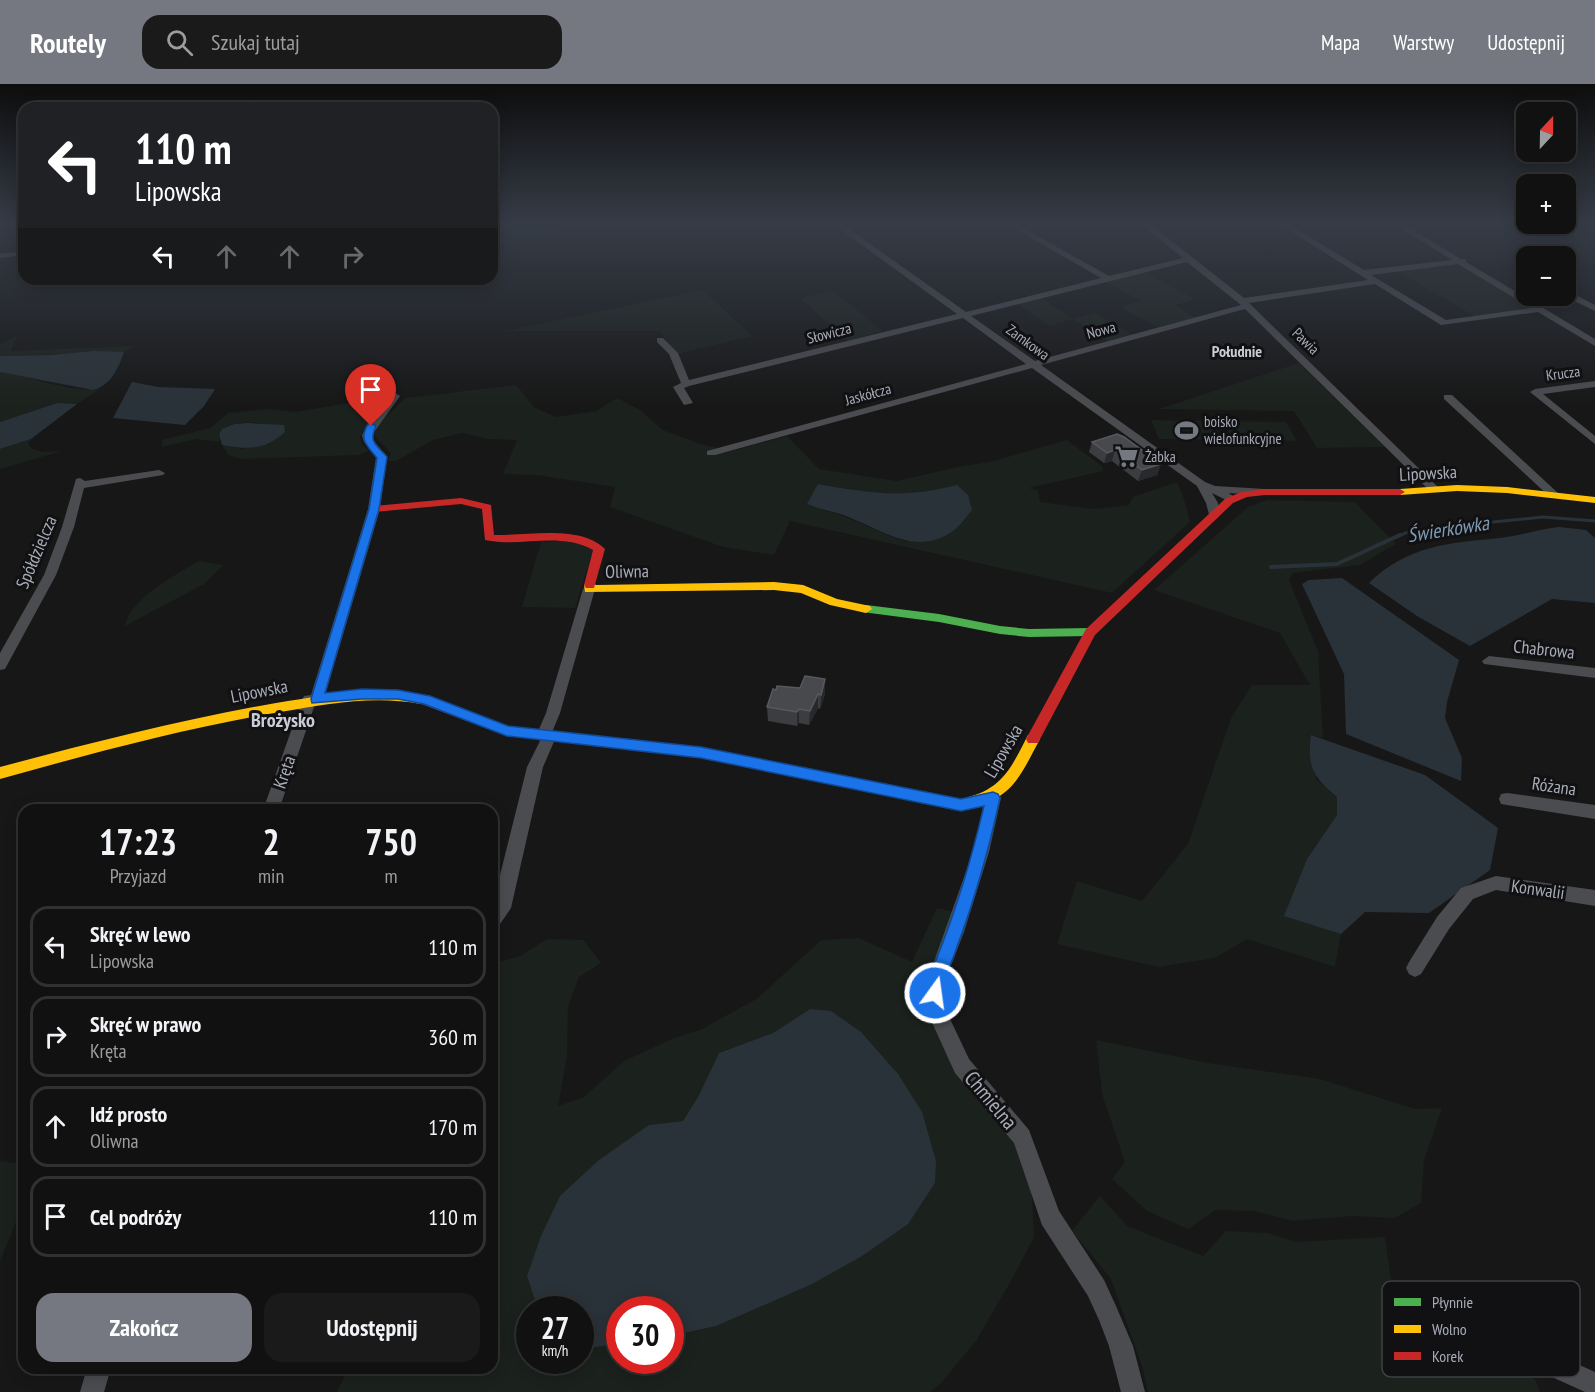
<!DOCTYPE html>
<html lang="pl">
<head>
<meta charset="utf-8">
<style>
  body { margin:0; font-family:"PT Sans Narrow",sans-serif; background:#1a1a1a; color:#f1f3f6; height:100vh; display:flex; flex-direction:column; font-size:22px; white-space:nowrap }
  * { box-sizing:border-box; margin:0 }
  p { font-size:20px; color:#9c9d9f }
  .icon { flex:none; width:33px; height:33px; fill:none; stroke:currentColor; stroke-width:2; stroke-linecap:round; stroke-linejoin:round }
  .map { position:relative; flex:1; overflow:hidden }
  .drawer { position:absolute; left:18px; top:720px; width:480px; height:570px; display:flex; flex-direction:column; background:#111; border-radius:18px; box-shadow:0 3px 15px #0003,0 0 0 2px #303131 }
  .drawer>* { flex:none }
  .top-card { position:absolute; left:18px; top:18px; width:480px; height:183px; border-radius:18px; box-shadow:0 3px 15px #0003,0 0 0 2px #303131; background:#202124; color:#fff; overflow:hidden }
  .needle { width:39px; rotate:22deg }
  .controls { position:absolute; left:1516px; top:18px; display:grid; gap:12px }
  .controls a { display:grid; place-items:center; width:60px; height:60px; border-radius:12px; background:#111; box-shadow:0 3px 15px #0003,0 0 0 2px #303131; font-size:30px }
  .speed { position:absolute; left:516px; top:1212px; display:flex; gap:12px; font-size:30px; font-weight:700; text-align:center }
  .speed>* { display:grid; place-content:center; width:78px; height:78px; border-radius:50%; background:#111; box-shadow:0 3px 15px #0003,0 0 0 2px #303131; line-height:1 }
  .speed small { font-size:15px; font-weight:400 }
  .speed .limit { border:9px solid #d22; background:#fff; color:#111 }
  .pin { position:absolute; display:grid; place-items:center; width:51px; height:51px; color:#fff; margin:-62px -26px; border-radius:50% 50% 50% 0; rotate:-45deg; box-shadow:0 0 6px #0007 }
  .pin .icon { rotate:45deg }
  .me { position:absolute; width:66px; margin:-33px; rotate:14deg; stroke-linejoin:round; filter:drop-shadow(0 0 4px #0008) }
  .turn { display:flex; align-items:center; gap:21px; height:126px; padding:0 18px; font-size:27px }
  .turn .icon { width:78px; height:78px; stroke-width:2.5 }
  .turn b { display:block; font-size:42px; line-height:51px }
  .lanes { display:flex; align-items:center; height:57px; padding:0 18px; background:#0003; justify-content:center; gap:30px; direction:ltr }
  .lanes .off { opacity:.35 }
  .eta { display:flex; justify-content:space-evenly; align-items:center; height:102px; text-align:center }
  .eta b { font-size:36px; font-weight:700; line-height:42px }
  .button { display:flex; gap:12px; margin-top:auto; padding:12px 18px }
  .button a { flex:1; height:69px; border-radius:18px; background:#757880; color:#fff; font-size:24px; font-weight:700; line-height:69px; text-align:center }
  .button a+a { background:#1a1a1a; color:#f1f3f6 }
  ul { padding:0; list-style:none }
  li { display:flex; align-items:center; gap:18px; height:81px; margin:0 12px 9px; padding:0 6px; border:3px solid #303131; border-radius:18px }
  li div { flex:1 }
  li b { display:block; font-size:22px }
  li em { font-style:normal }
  header { display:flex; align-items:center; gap:36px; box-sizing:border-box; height:84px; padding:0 30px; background:#757880; color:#fff }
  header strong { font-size:28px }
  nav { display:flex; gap:33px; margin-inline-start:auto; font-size:21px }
  .search { width:420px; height:54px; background:#1a1a1a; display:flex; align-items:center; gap:15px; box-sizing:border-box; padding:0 21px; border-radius:18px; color:#9c9d9f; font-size:22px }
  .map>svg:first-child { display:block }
</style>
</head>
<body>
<header>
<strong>Routely</strong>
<div class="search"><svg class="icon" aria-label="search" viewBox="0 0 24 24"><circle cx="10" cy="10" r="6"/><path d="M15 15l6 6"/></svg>Szukaj tutaj</div>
<nav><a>Mapa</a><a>Warstwy</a><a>Udostępnij</a></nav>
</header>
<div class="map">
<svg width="1595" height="1308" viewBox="0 0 1595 1308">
  <rect width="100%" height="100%" fill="#171717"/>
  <g fill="#1b211c" fill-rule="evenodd">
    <polygon points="492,140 605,140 492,161"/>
    <polygon points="1461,179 1534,223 1477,234 1398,187"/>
    <polygon points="1145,188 1196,215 1176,221 1195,234 1157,243 1120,223 1141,217 1106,198"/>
    <polygon points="703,206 752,252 677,270 659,247 504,247"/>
    <polygon points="833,207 883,247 848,257 800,214"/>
    <polygon points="1042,214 1073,235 1096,229 1132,251 1108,257 1073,235 1049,242 1017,220"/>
    <polygon points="17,252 11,267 135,262 124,268 0,272 0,260"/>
    <polygon points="1299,279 1385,363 1317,364 1294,327 1159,325"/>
    <path d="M4,287C28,293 79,311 101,304L77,320L57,319L0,338V288Z"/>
    <path d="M516,301L534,323L556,333L596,327L617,314L640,326L663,346L700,360L732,367L787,352L819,385L897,397L962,382L990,378L1067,356L1102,382L1103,387L1029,404L1038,406L1040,418L1094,425L1129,421L1133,413L1177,398L1184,415L1190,438L1112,509L790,437L774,471L723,463L610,423L615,403L537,391L503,390L517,356L488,355L462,349L433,356L396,377H388L391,369L374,352L376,342L405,314ZM818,400C871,409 903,415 957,402L907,458C878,449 853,433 823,426Z"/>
    <path d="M389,312L375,326L360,353L362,360L369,367L358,371L241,375L228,371L222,361L243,365L260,339C246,338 228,338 219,349L220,358L196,355L162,363V356L210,344L228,329L269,325L295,328Z"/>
    <polygon points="1151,336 1213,337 1223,356 1159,355"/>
    <polygon points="1223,337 1286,338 1297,357 1233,355"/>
    <polygon points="31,355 28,360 31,364 42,368 62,367 0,385 0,365"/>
    <polygon points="1267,416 1355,418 1396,460 1360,481 1293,489 1289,496 1318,567 1323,654 1311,651 1316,695 1337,713 1337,731 1307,775 1285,831 1341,850 1335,883 1247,855 1215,874 1158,883 1057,860 1077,797 1142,817 1188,760 1231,634 1252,601 1310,601 1280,549 1154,506 1248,423"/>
    <polygon points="572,456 593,466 575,524 522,523 541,458"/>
    <path d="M199,477L223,481L204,500L125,542C129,515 177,490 199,477Z"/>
    <path d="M937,824L955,828L930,930L937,950L959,986L1013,1052L1031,1093L1034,1153L1011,1197L976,1257L940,1300L930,1308H337L346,1289V1284H492V893L495,879L520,872L547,855L584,856L601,879L579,893L568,922L567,973L558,1022L584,1013L624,977L674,954L700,946L758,914L821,856L859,854L912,878ZM810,925L716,1242L671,1252L670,1276H620L619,1260L581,1265L580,1276H530V1226L538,1225L527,1192L649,1041L683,1037L698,1013L719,969L773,949Z"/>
    <polygon points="1096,956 1208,979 1320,995 1415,1025 1442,1024 1424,1076 1421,1119 1395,1134 1352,1132 1293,1137 1254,1127 1216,1126 1188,1145 1147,1127 1112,1095 1125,1078 1102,1010"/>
    <polygon points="0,1077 24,1080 24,1118 0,1177"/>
    <polygon points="1100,1112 1127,1142 1203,1172 1226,1147 1268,1149 1296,1158 1385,1153 1395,1224 1535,1295 1540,1308 1148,1308 1142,1282 1111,1195 1072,1147"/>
  </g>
  <g fill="#2a3239">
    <path d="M94,267L124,268C118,285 111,301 93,306L0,288V272L51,271Z"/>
    <polygon points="132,298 158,303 215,305 204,322 185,341 113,334"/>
    <polygon points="57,319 77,320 31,355 0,365 0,338"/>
    <path d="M247,339L284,341L285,348C265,366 248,366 222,361L219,350L222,345L234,340Z"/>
    <path d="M818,400C871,409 903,415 957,401L968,411L972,426C966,433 960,442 953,447C915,474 880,444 843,431C831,427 819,425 807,420Z"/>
    <path d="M1559,443L1586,446L1595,454V519L1552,515L1470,562L1417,532L1369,499C1408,461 1449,459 1500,454C1520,452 1539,445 1559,443Z"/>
    <polygon points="1342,494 1459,576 1447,618 1445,634 1462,674 1461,697 1346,650 1344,590 1302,500 1309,496"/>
    <path d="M1311,651L1425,691L1498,744L1490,786L1429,829L1365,828L1341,850L1284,832L1307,775L1337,731V713C1313,693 1307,683 1311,651Z"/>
    <polygon points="810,925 831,927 861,948 898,990 922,1028 936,1077 935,1099 908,1140 862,1172 812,1200 716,1242 671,1252 670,1226 620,1226 619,1260 581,1265 580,1226 538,1225 527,1192 541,1152 560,1112 599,1076 649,1041 683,1037 698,1013 719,969 773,949"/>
  </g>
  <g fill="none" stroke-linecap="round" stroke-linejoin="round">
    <polyline stroke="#2a3239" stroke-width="3" points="1397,453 1412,446 1543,433 1595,437"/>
    <polyline stroke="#2a3239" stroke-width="4" points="1271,483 1337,480 1400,451"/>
    <g fill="#4b4c50" fill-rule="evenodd">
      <path d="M833,140H842L966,228L1101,194L1007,140H1016L1109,192L1183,174L1141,140H1150L1244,214L1368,196L1279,140H1288L1364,186L1452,176L1394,140H1403L1461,175H1466V178L1595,255V262L1538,228L1441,241L1375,200L1249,219L1439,404V408H1431L1245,225L1041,281L1205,398L1215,402L1265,405L1271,408L1265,411L1229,409L1238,416L1232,419L1212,409L1218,419V434H1210L1206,419L1197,402L1032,284L715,371H707V367L1026,280L963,234L689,302L684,304L693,319L684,321L673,303L681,299L669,270L657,258V254H663L678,269L689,296L957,230ZM1187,178L1241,221L1035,277L971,232ZM1458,180L1531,224L1446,236L1371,191Z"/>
      <polygon points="24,167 24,171 0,174 0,170"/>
      <polygon points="1566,206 1595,221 1595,227 1564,212"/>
      <polygon points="1595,297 1595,303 1543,310 1595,352 1595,360 1530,308 1535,305"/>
      <polygon points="395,309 400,312 372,351 374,357 387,373 380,425 324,615 322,619 315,620 279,726 263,726 302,616 304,612 311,611 368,425 376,373 364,358 362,351 375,329 391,310"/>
      <polygon points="1444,311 1452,311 1559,410 1559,414 1551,414 1444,315"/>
      <polygon points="159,386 165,389 163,391 84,404 74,443 56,491 5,585 0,586 0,569 44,491 62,443 76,395 80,394 85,397"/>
      <polygon points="589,501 595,505 560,629 552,648 556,653 543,683 511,824 498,843 492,845 492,823 527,683 540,657 536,652 546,629 583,505"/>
      <polygon points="1489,572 1595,584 1595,594 1484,580 1482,577"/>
      <polygon points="993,708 999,709 1001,714 989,768 964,848 945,897 943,920 969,975 1029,1046 1059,1127 1104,1196 1116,1222 1133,1262 1145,1308 1121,1308 1109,1262 1099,1236 1088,1212 1042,1141 1014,1059 955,989 924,921 927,897 973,768 985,714 987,709"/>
      <polygon points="1507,709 1595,721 1595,735 1507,721 1501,720 1499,715 1501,710"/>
      <polygon points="1496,792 1595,806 1595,822 1496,806 1473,815 1449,845 1421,890 1415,893 1409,890 1406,884 1409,878 1437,833 1461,804"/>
      <polygon points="1406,1203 1595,1288 1595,1308 1585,1308 1398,1223 1394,1215 1398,1207"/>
      <polygon points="87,1284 111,1284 104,1308 80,1308"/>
    </g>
    <polygon fill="#4caf50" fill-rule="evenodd" points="866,521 939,530 1000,542 1029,545 1090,544 1096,548 1090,552 1029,553 1000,550 939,538 862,528 860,525"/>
    <g fill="#ffc107" fill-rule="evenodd">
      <polygon points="1457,401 1507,403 1595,413 1595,419 1507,409 1457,407 1400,411 1395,408 1400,405"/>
      <polygon points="590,497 596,501 774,498 803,501 837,515 870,522 872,525 866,529 830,521 801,509 774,506 585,508 584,501"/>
      <path d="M371,606L404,607L426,612L427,615L421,620C373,611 328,620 280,628C186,644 93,669 0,695V683C91,659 183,635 276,619C308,614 339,608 371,606Z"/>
      <path d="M1033,650L1038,651L1040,655C1017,698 1012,715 961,727L742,682L737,681L735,677L737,673L742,672L961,715C1002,706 1010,686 1028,651Z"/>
    </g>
    <g fill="#c62828" fill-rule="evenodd">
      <polygon points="1265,405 1400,405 1405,408 1400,411 1265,411 1247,413 1233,419 1095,551 1038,659 1028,659 1026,655 1086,545 1225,415 1241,408"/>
      <path d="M461,414L491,421L494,451C526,452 580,440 605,465L594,504H586L584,501L593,466C558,447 522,464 485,456L482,425L461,420L374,428L369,425L374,422Z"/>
      <polygon points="421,610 508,642 701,664 742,672 747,673 749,677 747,681 742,682 701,674 507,652 416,618 415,615"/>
    </g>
  </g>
  <g fill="#3c3d40">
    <polygon points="1092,358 1161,380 1157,391 1138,397 1112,377 1104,379 1089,368"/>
    <polygon points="773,605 825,610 820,625 818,624 809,641 799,639 797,642 768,637 767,623"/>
  </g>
  <g fill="#28292a">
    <polygon points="1115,366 1112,377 1104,379 1107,369"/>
    <polygon points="1161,380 1157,391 1138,397 1142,386"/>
    <polygon points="825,595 825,610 820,625 821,611"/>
    <polygon points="818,610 818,624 809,641 810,627"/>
    <polygon points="799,625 799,639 797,642 797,628"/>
  </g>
  <g fill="#48494d" stroke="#57595e" stroke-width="1.5">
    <polygon points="1117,350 1124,353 1161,380 1142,386 1115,366 1107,369 1092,358"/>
    <polygon points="805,592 825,595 821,611 818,610 810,627 799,625 797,628 767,623 773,605 776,606 777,602 800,604"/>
  </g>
  <linearGradient id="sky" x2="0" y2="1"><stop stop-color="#0d0d0d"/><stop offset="0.43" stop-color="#363c47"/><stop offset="1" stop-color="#363c47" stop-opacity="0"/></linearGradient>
  <rect width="1595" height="323" fill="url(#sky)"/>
  <path fill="#1a73e8" stroke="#114b97" stroke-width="1.5" d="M371,339L376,342C368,359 377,361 387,373L379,425L325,609L362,605L398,606L430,612L508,642L701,663L961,715L993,708L998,710L1000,714C987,775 969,834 946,892C943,900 944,908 941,915L935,917L929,915C923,901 933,885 938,871C957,823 972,773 984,722L961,727L701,674L507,652L424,620L398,615H362L312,619L311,615L369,425L377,374C366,361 359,355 368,340Z"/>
  <defs>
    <symbol id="stadium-bare" viewBox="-9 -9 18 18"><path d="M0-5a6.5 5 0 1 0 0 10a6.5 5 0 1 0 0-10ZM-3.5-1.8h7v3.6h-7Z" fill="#757880" stroke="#111113" stroke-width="2.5" paint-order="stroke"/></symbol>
    <symbol id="supermarket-bare" viewBox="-9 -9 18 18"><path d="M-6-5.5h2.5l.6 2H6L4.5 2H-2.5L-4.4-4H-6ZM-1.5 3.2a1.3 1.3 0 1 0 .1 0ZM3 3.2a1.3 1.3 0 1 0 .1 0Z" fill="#757880" stroke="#111113" stroke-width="2.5" paint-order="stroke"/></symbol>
  </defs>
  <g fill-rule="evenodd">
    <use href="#stadium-bare" x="1170" y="330" width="33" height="33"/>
    <use href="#supermarket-bare" x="1110" y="356" width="33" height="33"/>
  </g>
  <g text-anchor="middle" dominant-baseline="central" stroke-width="6" stroke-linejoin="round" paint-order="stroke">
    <g font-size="15" fill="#a8adb8" stroke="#111113">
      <text transform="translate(1101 246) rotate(-15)">Nowa</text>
      <text transform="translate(829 249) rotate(-14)">Słowicza</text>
      <text transform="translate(1306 257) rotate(44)">Pawia</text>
      <text transform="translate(1028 258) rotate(36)">Zamkowa</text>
      <text transform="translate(1563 289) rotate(-8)">Krucza</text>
      <text transform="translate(868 310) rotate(-15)">Jaskółcza</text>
    </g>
    <g font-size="15" fill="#a8adb8" stroke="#111113" text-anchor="start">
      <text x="1204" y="337">boisko<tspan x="1204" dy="17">wielofunkcyjne</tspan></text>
      <text x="1145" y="372">Żabka</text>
    </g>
    <g font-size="16" font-weight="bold" fill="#c9ccd4" stroke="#111113">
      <text x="1237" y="267">Południe</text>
    </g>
    <g font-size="18" fill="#a8adb8" stroke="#111113">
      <text transform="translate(1428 389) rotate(-3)">Lipowska</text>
      <text transform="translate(36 468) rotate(-67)">Spółdzielcza</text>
      <text transform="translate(627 487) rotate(-1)">Oliwna</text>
      <text transform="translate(1544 565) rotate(6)">Chabrowa</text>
      <text transform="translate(259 607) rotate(-11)">Lipowska</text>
      <text transform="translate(1003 667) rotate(-60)">Lipowska</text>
      <text transform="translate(284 688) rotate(-71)">Kręta</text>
      <text transform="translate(1554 702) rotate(8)">Różana</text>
      <text transform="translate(1538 805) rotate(8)">Konwalii</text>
    </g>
    <g font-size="20" font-style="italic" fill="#7f9bb3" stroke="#111113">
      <text transform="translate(1448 445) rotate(-9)">Świerkówka</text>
    </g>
    <g font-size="20" font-weight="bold" fill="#c9ccd4" stroke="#111113">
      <text x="283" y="636">Brożysko</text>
    </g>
    <g font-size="21" fill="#a8adb8" stroke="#111113">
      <text transform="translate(991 1016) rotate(50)">Chmielna</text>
    </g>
  </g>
  <rect x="1382" y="1197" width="198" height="96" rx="9" fill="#111113" stroke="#3e4045" stroke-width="1.5"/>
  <rect x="1394" y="1214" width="27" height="8" fill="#4caf50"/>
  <rect x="1394" y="1241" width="27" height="8" fill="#ffc107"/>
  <rect x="1394" y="1268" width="27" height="8" fill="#c62828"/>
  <g font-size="16" fill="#a8adb8">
    <text x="1432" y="1224">Płynnie</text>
    <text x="1432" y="1251">Wolno</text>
    <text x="1432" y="1278">Korek</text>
  </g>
</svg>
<div class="controls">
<a><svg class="needle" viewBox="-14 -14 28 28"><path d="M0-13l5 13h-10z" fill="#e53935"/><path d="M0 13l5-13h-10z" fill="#9c9d9f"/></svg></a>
<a>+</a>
<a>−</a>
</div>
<div class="speed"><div>27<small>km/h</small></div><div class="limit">30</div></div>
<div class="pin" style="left:371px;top:342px;background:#d93025"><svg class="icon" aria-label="arrive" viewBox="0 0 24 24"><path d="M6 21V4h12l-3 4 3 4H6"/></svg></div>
<svg class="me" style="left:935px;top:909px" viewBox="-20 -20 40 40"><circle r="17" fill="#1a73e8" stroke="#fff" stroke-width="3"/><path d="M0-11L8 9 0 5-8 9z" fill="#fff"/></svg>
<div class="top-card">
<div class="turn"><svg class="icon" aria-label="left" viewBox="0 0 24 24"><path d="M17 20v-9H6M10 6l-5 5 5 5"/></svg><div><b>110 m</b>Lipowska</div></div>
<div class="lanes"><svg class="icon" aria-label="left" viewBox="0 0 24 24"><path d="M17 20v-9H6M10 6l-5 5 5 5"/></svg><svg class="icon off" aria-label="ahead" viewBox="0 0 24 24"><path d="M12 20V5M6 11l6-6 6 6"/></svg><svg class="icon off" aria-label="ahead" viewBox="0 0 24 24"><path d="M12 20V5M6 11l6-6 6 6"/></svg><svg class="icon off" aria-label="right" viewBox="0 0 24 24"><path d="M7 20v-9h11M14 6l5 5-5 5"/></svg></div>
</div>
<section class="drawer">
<div class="eta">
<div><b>17:23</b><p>Przyjazd</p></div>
<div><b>2</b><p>min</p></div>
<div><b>750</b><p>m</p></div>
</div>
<ul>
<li><svg class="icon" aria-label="left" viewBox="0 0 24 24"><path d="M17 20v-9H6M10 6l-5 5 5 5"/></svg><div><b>Skręć w lewo</b><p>Lipowska</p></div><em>110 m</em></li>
<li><svg class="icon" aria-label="right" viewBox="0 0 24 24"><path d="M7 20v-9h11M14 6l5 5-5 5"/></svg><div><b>Skręć w prawo</b><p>Kręta</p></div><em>360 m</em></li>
<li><svg class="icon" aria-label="ahead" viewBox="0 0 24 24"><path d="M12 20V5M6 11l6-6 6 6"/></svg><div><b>Idź prosto</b><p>Oliwna</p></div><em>170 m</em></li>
<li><svg class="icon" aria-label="arrive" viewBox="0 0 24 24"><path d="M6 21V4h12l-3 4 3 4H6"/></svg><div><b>Cel podróży</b></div><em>110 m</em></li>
</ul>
<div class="button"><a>Zakończ</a><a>Udostępnij</a></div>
</section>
</div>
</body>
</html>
